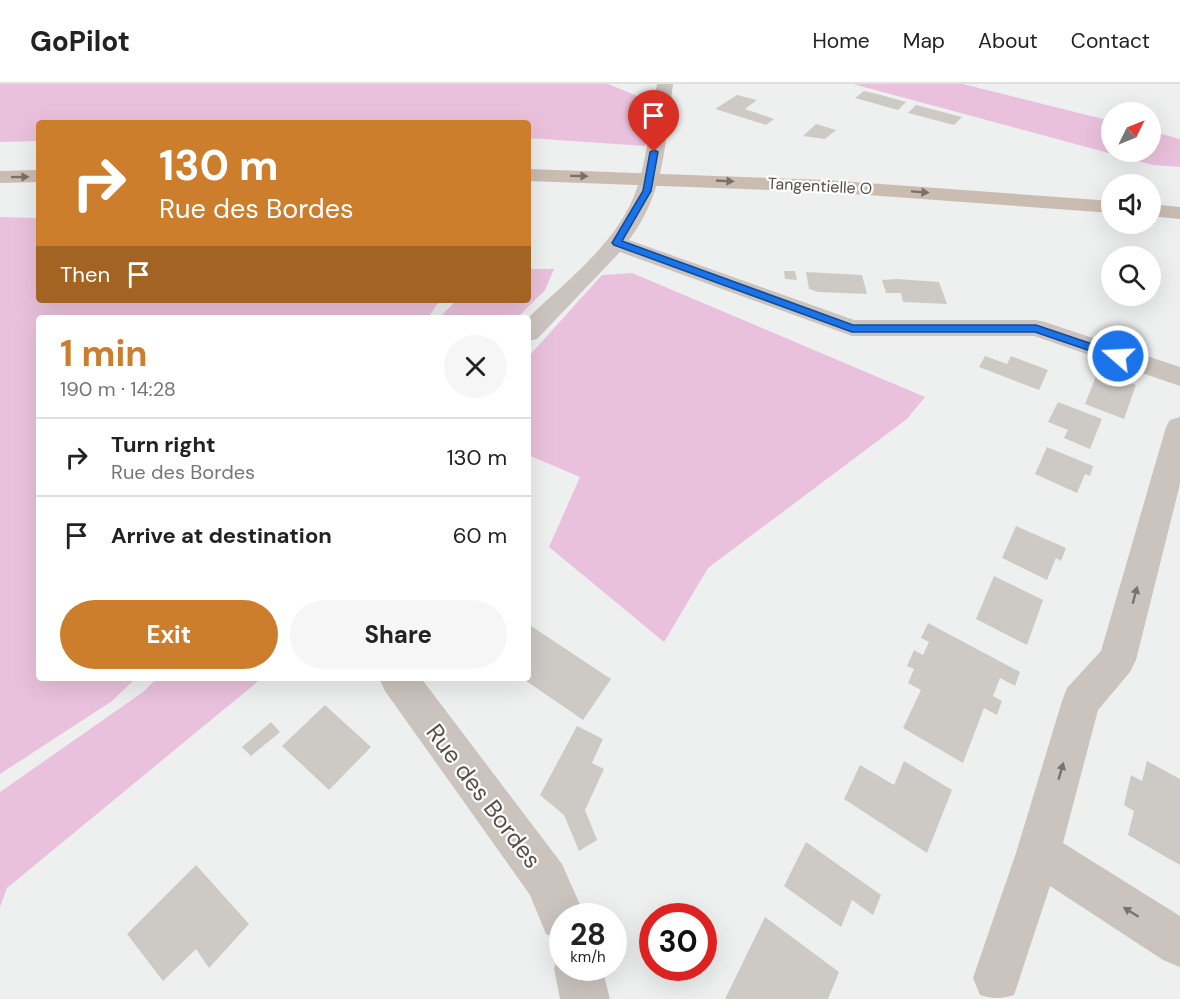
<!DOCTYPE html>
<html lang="en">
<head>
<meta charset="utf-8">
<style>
  body { margin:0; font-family:"DM Sans",sans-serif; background:#f6f6f6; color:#222; height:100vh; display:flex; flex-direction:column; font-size:22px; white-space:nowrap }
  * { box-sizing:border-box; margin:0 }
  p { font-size:20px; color:#767676 }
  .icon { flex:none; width:33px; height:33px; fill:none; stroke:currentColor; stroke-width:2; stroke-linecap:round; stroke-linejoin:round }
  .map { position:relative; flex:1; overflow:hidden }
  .sheet { position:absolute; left:36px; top:231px; width:495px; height:366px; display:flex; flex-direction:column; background:#fff; border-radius:6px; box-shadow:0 6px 24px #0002 }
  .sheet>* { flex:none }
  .hud { position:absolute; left:36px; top:36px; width:495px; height:183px; border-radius:6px; box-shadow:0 6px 24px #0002; background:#cc7e2c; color:#fff; overflow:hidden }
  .needle { width:39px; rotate:47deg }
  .controls { position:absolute; left:1101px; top:18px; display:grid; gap:12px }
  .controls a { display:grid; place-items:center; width:60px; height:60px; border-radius:50%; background:#fff; box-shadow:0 6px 24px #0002; font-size:30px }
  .speed { position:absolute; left:549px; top:819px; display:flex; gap:12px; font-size:30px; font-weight:700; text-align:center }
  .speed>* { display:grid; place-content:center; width:78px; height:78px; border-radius:50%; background:#fff; box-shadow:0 6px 24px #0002; line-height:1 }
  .speed small { font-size:15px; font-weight:400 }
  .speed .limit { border:9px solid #d22; background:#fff; color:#111 }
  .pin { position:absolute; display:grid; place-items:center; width:51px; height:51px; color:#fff; margin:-62px -26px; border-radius:50% 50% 50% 0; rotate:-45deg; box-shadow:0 0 6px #0007 }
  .pin .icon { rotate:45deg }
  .me { position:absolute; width:66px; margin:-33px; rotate:289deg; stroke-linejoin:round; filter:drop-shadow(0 0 4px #0008) }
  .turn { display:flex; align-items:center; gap:21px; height:126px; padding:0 24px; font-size:27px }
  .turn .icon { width:78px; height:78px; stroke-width:2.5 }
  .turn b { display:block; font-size:42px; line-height:51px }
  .then { display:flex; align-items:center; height:57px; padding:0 24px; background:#0003; gap:12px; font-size:22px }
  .round { display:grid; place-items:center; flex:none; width:63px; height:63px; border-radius:32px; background:#f6f6f6 }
  .summary { display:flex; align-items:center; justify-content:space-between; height:102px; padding:0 24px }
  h1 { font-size:36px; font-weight:700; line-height:45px; color:#cc7e2c }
  .cta { display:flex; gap:12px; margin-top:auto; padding:12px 24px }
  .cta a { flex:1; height:69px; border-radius:36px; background:#cc7e2c; color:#fff; font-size:24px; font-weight:700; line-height:69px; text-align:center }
  .cta a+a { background:#f6f6f6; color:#222 }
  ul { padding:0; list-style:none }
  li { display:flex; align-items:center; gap:18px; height:78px; padding:0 24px; border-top:2px solid #e0e0e0 }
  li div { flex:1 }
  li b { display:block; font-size:22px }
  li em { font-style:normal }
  header { display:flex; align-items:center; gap:36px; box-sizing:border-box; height:84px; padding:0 30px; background:#fff; border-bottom:2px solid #e0e0e0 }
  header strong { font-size:28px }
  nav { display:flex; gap:33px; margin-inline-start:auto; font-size:21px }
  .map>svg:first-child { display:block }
</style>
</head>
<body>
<header>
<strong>GoPilot</strong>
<nav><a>Home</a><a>Map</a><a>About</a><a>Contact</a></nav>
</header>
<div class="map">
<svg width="1180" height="915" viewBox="0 0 1180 915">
  <rect width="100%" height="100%" fill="#eef0f0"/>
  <g fill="#eac1dc">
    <polygon points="0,0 608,0 652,18 645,62 528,54 528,39 39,39 39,57 0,58"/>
    <polygon points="853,0 963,0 1111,37 1112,68 1150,68 1151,47 1180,55 1180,83 1153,81"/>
    <polygon points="0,133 39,134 39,216 440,216 428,234 39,234 39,594 136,594 112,617 0,690"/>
    <polygon points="528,185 554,185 545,206 517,234 439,234 457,216 528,216"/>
    <polygon points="632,189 925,313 907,335 708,484 664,558 549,463 580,393 528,371 528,273 602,191"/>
    <polygon points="157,594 262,594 7,804 0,823 0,708 143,608"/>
  </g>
  <g fill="#cdcac5">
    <polygon points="864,7 881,11 906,18 898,26 855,14"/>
    <polygon points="737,11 757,16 745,25 774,35 766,41 715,25"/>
    <polygon points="916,21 962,33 954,41 908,29"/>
    <polygon points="816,40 836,46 825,55 803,52"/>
    <polygon points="784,187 795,187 797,196 785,195"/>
    <polygon points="806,188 862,191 867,210 818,208 809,205"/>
    <polygon points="897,195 939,198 947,220 903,218 901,209 886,209 882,196"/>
    <polygon points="985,272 1007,280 1011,272 1048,286 1039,306 979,283"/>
    <polygon points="1098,287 1136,301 1124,335 1085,320"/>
    <polygon points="1058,318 1102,335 1090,365 1064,354 1068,346 1048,338"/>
    <polygon points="1047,363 1093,382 1090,392 1085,390 1077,409 1035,390"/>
    <polygon points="1016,442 1066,464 1061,477 1056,474 1047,496 1002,474"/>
    <polygon points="994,492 1043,516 1027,561 976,535"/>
    <polygon points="928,539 1020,588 1015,602 1000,594 993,612 1002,617 997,631 984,624 963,679 903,644 921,606 908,599 914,585 907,582 914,566 923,571 929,558 921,554"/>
    <polygon points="528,540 611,595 583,636 522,594 528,594"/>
    <polygon points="325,621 371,663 329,706 282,662"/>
    <polygon points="271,638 280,648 251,672 242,663"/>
    <polygon points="577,642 603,655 592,679 604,685 585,726 597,756 579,767 564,731 540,711"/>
    <polygon points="904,677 952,706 927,769 844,715 860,681 894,701"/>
    <polygon points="1147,677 1180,695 1180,781 1128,751 1134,727 1124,721 1131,691 1142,697"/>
    <polygon points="806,758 881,811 873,831 852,816 841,843 784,802"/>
    <polygon points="196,781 249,840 209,884 196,865 163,897 127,850"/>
    <polygon points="765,833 839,888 828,915 725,915"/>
  </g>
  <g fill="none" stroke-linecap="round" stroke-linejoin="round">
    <g fill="#cbc3be" fill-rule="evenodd">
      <path d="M657,0H673C665,57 666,107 629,156L854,236H1036L1045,238L1180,283V302L1034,252H852L620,168L537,255L528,257V234C567,196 619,158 637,104C648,71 650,35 657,0Z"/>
      <path d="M1180,333V400L1136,576L1130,588L1098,626L1063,759L1180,832V883L1163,876L1050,802L1014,911C1002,915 992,915 980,911L973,894L1016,769L1062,617L1067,604L1101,567L1166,343L1170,336Z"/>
      <polygon points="379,594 421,594 562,780 585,832 562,832 562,857 546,850 530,811 385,607"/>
      <polygon points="562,866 562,884 602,884 610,915 560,915 554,884"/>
    </g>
    <g fill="#cabcb0" fill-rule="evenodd">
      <polygon points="528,85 826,96 1112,117 1112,129 826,108 528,97"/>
      <polygon points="39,86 39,98 0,99 0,87"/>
      <polygon points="1150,120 1180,123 1180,135 1150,132"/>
    </g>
  </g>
  <defs><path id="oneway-solid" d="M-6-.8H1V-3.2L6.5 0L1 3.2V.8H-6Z" transform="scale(1.5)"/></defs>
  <g fill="#7b7067">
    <use href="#oneway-solid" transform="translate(579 92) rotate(1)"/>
    <use href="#oneway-solid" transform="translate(20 93) rotate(-1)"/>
    <use href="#oneway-solid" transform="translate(725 97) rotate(3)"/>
    <use href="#oneway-solid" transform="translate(920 108) rotate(4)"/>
  </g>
  <g fill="#7b726b">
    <use href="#oneway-solid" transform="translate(1135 511) rotate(-75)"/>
    <use href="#oneway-solid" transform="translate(1061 687) rotate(-74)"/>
    <use href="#oneway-solid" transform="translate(1131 828) rotate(-148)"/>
  </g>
  <polygon fill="#1a73e8" stroke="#114b97" stroke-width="1.5" points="654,66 658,68 651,107 622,157 853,241 1036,241 1122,270 1124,272 1118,276 1114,275 1035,248 852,248 614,161 612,159 643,107 650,68"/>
  <g text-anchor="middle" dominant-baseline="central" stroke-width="4.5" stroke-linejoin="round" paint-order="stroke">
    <g font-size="16" fill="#594f48" stroke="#fff">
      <text transform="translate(820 102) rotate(3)">Tangentielle O</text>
    </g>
    <g font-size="24" fill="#594f48" stroke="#fff">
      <text transform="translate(484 712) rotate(53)">Rue des Bordes</text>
    </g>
  </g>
</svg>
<div class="controls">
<a><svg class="needle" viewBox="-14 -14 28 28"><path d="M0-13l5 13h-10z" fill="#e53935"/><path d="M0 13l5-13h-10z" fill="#767676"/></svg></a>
<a><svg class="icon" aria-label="sound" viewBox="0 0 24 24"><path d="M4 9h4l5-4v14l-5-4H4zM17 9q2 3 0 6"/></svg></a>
<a><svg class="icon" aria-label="search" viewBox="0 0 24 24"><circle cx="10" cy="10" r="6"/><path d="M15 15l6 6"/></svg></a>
</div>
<div class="speed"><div>28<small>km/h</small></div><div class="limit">30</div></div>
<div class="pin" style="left:654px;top:68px;background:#d93025"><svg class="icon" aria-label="arrive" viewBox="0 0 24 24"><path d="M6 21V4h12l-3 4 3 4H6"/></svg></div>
<svg class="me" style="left:1118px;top:272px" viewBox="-20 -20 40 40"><circle r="17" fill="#1a73e8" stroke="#fff" stroke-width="3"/><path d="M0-11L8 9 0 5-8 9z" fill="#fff"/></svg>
<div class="hud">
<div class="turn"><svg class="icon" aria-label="right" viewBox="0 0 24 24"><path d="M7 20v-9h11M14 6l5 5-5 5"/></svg><div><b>130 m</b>Rue des Bordes</div></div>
<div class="then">Then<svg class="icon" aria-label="arrive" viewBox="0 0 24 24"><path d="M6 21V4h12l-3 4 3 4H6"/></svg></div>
</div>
<section class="sheet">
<div class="summary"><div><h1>1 min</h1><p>190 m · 14:28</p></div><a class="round"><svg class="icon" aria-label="close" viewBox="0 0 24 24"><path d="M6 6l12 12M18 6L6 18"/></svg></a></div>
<ul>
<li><svg class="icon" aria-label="right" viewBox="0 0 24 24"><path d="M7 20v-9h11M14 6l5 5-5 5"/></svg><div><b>Turn right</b><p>Rue des Bordes</p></div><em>130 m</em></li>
<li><svg class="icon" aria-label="arrive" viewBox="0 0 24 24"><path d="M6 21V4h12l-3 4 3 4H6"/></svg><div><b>Arrive at destination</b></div><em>60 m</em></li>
</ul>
<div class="cta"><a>Exit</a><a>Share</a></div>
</section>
</div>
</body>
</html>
